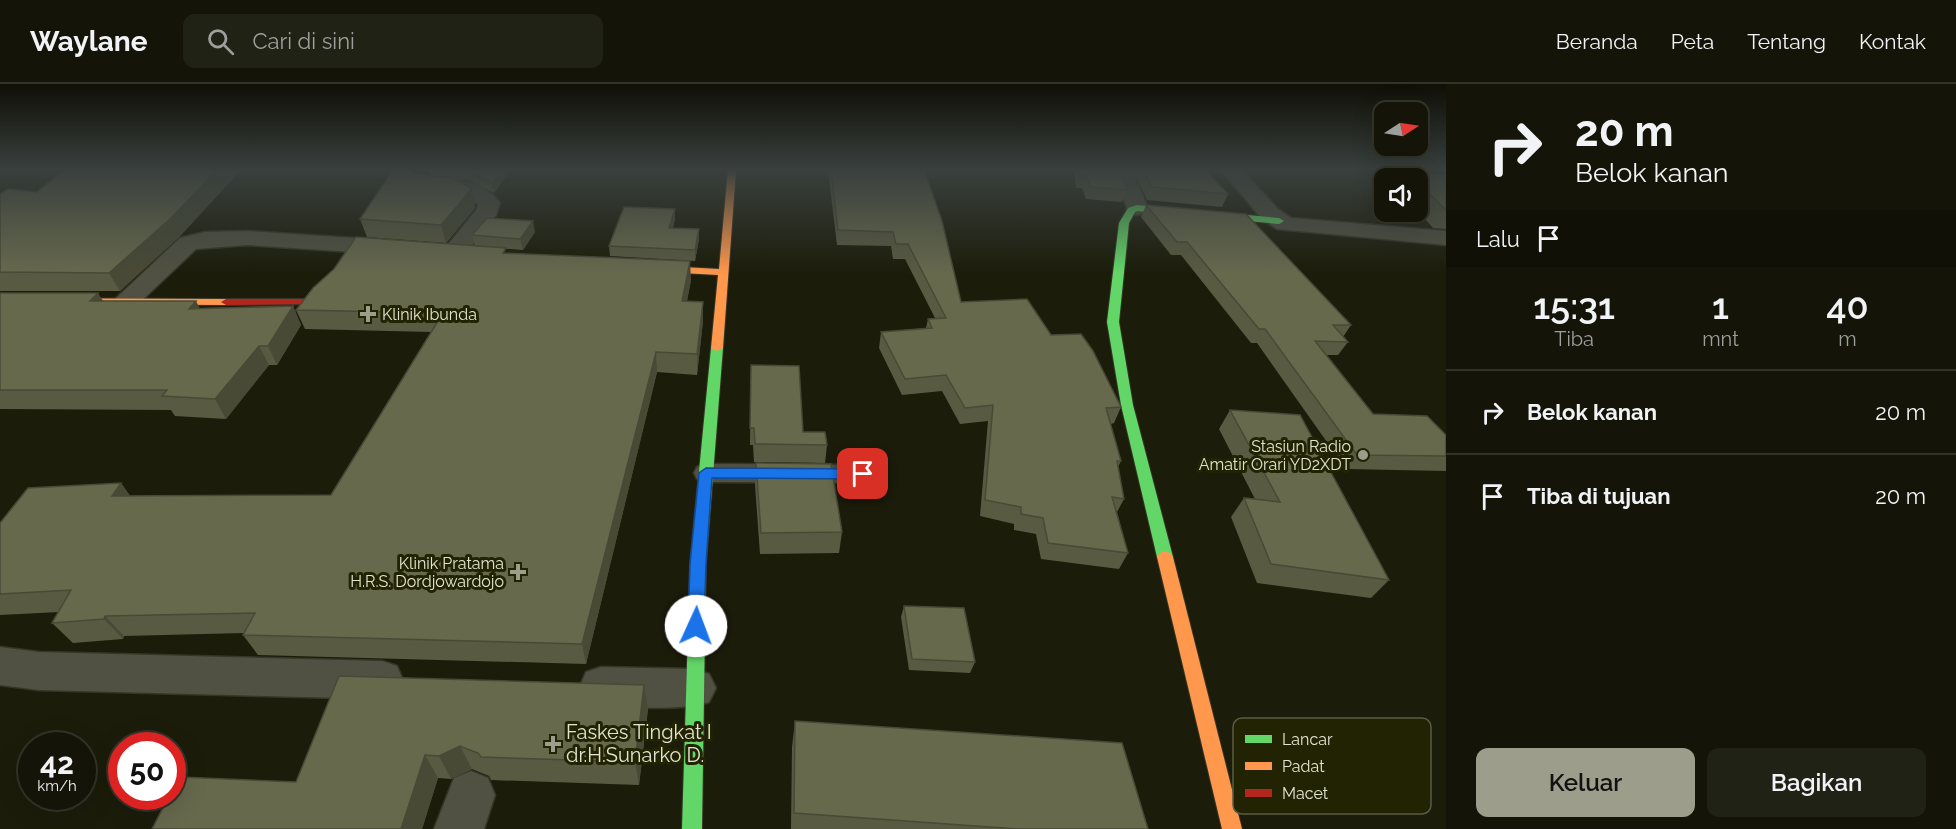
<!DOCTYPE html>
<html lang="id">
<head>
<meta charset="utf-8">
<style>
  body { margin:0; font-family:Raleway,sans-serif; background:#212216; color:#f1f3f6; height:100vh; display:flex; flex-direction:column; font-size:22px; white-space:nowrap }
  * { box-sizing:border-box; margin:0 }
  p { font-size:20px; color:#9d9f9c }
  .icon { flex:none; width:33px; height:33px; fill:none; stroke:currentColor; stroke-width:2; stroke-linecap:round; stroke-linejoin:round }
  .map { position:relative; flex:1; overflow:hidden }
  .details { display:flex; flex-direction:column; background:#141508; width:510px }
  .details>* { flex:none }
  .hud { background:#141508; color:#f1f3f6; overflow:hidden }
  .needle { width:39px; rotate:78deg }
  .tools { position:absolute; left:1374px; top:18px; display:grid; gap:12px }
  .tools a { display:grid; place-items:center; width:54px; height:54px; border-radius:12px; background:#141508; box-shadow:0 6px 24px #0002,0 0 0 2px #333429; font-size:30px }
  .speed { position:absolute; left:18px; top:648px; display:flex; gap:12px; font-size:30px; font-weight:700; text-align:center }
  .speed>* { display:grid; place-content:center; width:78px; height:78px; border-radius:50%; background:#141508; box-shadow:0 6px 24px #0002,0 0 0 2px #333429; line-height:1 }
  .speed small { font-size:15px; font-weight:400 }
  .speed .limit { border:9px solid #d22; background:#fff; color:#111 }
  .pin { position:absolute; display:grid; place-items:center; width:51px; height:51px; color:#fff; margin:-26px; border-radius:12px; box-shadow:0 3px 9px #0006 }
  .me { position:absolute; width:66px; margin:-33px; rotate:2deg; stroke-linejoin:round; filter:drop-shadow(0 0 4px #0008) }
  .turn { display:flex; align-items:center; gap:21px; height:126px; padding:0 30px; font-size:27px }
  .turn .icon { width:78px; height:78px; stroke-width:2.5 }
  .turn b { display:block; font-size:42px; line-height:51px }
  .then { display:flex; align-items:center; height:57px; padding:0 30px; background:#0003; gap:12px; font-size:22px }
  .eta { display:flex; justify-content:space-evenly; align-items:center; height:102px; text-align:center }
  .eta b { font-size:36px; font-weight:600; line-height:42px }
  .cta { display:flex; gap:12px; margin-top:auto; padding:12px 30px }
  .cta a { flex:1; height:69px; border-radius:12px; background:#9c9e8b; color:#111; font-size:24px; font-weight:600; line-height:69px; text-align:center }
  .cta a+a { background:#212216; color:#f1f3f6 }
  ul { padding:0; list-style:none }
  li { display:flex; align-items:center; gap:18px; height:84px; padding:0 30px; border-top:2px solid #333429 }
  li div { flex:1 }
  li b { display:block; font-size:22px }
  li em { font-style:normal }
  header { display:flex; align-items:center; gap:36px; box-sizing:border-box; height:84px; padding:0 30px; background:#141508; border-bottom:2px solid #333429 }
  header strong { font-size:28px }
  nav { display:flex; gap:33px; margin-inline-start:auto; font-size:21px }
  .search { width:420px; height:54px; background:#212216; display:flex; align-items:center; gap:15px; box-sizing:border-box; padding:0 21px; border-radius:12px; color:#9d9f9c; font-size:22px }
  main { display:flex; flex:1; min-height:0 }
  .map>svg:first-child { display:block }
</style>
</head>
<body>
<header>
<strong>Waylane</strong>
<div class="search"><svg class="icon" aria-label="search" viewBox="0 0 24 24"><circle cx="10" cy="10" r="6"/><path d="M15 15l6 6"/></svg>Cari di sini</div>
<nav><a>Beranda</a><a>Peta</a><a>Tentang</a><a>Kontak</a></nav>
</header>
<main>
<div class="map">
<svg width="1446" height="745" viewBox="0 0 1446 745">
  <rect width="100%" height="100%" fill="#1b1c0a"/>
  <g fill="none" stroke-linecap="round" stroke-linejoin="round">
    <defs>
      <polygon id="lane" points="706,380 863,381 872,384 875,390 872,396 863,399 706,398 697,395 694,389 697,383"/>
      <g id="street">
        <polygon points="1114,86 1132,86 1148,124 1145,129 1137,131 1129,129 1113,88"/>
        <polygon points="1221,86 1242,86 1278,125 1291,134 1446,147 1446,161 1277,145 1262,135"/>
        <path d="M428,94C454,95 484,96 500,119L496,131L462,174L453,176L444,174L441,169L477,125L478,120L458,109L420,105L417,100L420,95Z"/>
        <polygon points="247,147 354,154 362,156 366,161 362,166 354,168 247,161 196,165 135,223 126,225 117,223 113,217 180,154 205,148"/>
        <polygon points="0,563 39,568 382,577 397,582 403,596 397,610 382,615 39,606 0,601"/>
        <path d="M601,583L694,585L709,590L716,604L709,618C684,627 612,625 586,616L580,602L586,588Z"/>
        <polygon points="471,687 488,694 495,711 484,745 434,745 454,694"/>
      </g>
      <g id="fast">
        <polygon points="1137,121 1279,134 1284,137 1279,140 1138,127 1135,128 1129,139 1119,238 1133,321 1173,473 1170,477 1165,479 1160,477 1157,473 1121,321 1107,238 1119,139 1128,124"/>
        <polygon points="717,261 723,264 706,480 702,745 682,745 690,480 711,264"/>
      </g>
      <g id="slow">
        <polygon points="728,86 736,86 723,264 717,267 711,264 718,191 646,187 641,184 646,181 719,185"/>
        <polygon points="0,214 226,215 231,218 226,221 0,220"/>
        <polygon points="1165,467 1170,469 1173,473 1242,745 1222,745 1157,473 1160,469"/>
      </g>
      <polygon id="jam" points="335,187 340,190 326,211 313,220 226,221 221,218 226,215 307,215 318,207 331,188"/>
    </defs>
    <use href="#lane" stroke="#353628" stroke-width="3"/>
    <use href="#street" stroke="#353628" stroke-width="3"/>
    <use href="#fast" stroke="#353628" stroke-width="2"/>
    <use href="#slow" stroke="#353628" stroke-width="2"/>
    <use href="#jam" stroke="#353628" stroke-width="2"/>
    <use href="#lane" fill="#505142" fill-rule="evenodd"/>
    <use href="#street" fill="#505142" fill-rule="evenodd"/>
    <use href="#fast" fill="#63d668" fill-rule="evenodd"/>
    <use href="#slow" fill="#ff974d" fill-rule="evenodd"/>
    <use href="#jam" fill="#b3261e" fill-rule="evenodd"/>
  </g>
  <g fill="#595a42">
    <polygon points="64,86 241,86 180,152 120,207 0,207 0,110 37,108"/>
    <polygon points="428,86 510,86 494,109 468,96 454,95 471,104 475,121 475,124 446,159 367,153 360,135 415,90 430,91"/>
    <polygon points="828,86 924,86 961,218 1051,251 1121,323 1114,339 1111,340 1121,377 1118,383 1124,415 1117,428 1128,469 1119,485 1041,475 1036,450 1014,446 1014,440 980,432 988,337 960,340 942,307 902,311 879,264 881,248 926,244 928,235 935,234 905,175 893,175 891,162 837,161"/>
    <polygon points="1074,86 1119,86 1127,106 1122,118 1086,115 1082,104 1076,104"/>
    <polygon points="1133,86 1198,86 1228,110 1222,123 1147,116"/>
    <polygon points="1408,89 1446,91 1446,145 1433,144 1418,127 1418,94 1404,94"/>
    <polygon points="1146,121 1351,241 1343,253 1348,258 1338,271 1327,271 1373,330 1446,351 1446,387 1346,385 1257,259 1251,259 1181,171 1171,171 1141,133"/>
    <polygon points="675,135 673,144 699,145 699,155 695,177 610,172 609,162"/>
    <polygon points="535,148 523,166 475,162 472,151"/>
    <polygon points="507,169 691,196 687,217 703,218 703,237 697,291 657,288 586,580 258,571 243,551 244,549 124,552 123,555 73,559 52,539 59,528 0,531 0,439 121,399 130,412 331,411 431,248 305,245 296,226"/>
    <polygon points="0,209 199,224 293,222 301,241 277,281 269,281 226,335 175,332 171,326 0,325"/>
    <polygon points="751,281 803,348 827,361 825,379 754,378 753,361 750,361"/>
    <polygon points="1230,326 1389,496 1371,514 1257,499 1231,433 1244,414 1255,415 1219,345"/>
    <polygon points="756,379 842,448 839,469 760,470 755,401"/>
    <polygon points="904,522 975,578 970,589 909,586 901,533"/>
    <polygon points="339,592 648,625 639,701 491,696 489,692 472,685 451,695 438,694 422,745 152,745 296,698"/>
    <polygon points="795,637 1148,745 791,745 792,663"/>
  </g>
  <g fill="#484a36">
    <polygon points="217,86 241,86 180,152 120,207 109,189"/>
    <polygon points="502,86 510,86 494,109 492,99"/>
    <polygon points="471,104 475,121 475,124 446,159 441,141"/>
    <polygon points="675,125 675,135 670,154 669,144"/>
    <polygon points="533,137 535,148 523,166 520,155"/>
    <polygon points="699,145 699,155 695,177 695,166"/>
    <polygon points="690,177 691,196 683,237 682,217"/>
    <polygon points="98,209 110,228 90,217"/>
    <polygon points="196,217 206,236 189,225"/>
    <polygon points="703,218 703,237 697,291 697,270"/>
    <polygon points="293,222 301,241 277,281 268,262"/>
    <polygon points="259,262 269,281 226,335 215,315"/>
    <polygon points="656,268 657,288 586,580 582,560"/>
    <polygon points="121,399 136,420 112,412"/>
    <polygon points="105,532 124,552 123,555 104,535"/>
    <polygon points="644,601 648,625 639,701 635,678"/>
    <polygon points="460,662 472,685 451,695 439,672"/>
    <polygon points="425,671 438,694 422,745 401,745"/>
  </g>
  <g fill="#67694d" stroke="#484a36" stroke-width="1.5">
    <polygon points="64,86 217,86 171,134 109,189 0,188 0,110 8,105 37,108"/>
    <polygon points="393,86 412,86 415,90 453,94 471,104 471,106 441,141 360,135"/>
    <polygon points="459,86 502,86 492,99 466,86"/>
    <polygon points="831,86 924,86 942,137 961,218 1027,215 1051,251 1081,250 1093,267 1121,323 1106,324 1121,377 1117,377 1124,415 1112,413 1128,469 1048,459 1043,434 1021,430 1021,423 985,416 993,321 965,324 946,291 905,295 881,248 932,244 928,235 946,234 908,160 896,160 893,148 838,146"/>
    <polygon points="1079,86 1119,86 1127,106 1090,103 1086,92 1080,92"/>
    <polygon points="1143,86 1205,86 1228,110 1152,103"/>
    <polygon points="1408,89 1446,91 1446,126 1418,98 1418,94 1414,94"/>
    <polygon points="1146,121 1246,130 1351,241 1333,241 1348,258 1315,257 1373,330 1427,332 1446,351 1446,372 1357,371 1265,245 1259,245 1187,158 1177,158"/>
    <polygon points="624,123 675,125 669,144 699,145 695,166 609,162"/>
    <polygon points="487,134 533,137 520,155 472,151"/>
    <polygon points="356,153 506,164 503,169 690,177 682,217 703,218 697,270 656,268 582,560 243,551 255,529 105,532 104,535 52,539 71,506 0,510 0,439 28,404 121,399 112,412 331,411 443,229 296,226 313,204 334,185"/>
    <polygon points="0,209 98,209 90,217 196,217 189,225 293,222 268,262 259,262 215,315 162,312 167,306 0,306"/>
    <polygon points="751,281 799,282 803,348 825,348 827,361 755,360 754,344 750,344"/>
    <polygon points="1230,326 1300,331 1389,496 1271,480 1244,414 1280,418"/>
    <polygon points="756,379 831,380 842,448 761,449"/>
    <polygon points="904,522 964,524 975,578 912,575"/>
    <polygon points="339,592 644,601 635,678 481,673 478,669 460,662 439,672 425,671 401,745 152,745 169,712 172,712 172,707 180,693 296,698"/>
    <polygon points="795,637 1122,659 1148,745 1018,745 794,729"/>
  </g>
  <linearGradient id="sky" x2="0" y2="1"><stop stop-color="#0f0f06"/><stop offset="0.45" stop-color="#39403e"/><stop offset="1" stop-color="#39403e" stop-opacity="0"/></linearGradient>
  <rect width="1446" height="190" fill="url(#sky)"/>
  <polygon fill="#1a73e8" stroke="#114b97" stroke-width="1.5" points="706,384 863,385 870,390 863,395 712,394 706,480 704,542 702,547 696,549 690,547 688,542 690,480 699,389"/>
  <g fill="#9c9e8b" stroke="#212303" stroke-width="2">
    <path d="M365 221h6v6h6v6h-6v6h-6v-6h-6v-6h6z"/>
    <circle cx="1363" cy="371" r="6"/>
    <path d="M515 479h6v6h6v6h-6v6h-6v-6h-6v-6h6z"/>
    <path d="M550 651h6v6h6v6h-6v6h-6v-6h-6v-6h6z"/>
  </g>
  <g text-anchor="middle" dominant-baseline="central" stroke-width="6" stroke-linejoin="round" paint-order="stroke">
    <g font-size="16" fill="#e2e4d1" stroke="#212303" text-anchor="end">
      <text x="382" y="230" text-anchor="start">Klinik Ibunda</text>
      <text x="1351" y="362">Stasiun Radio<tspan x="1351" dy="18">Amatir Orari YD2XDT</tspan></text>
      <text x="504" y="479">Klinik Pratama<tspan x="504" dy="18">H.R.S. Dordjowardojo</tspan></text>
    </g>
    <g font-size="20" fill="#e2e4d1" stroke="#212303" text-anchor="start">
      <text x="566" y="648">Faskes Tingkat I<tspan x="566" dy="23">dr.H.Sunarko D.</tspan></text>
    </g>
  </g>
  <rect x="1233" y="634" width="198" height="96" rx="9" fill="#212303" stroke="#5b5d41" stroke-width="1.5"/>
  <rect x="1245" y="651" width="27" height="8" fill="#63d668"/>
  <rect x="1245" y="678" width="27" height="8" fill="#ff974d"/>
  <rect x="1245" y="705" width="27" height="8" fill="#b3261e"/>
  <g font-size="16" fill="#e2e4d1">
    <text x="1282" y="661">Lancar</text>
    <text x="1282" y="688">Padat</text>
    <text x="1282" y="715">Macet</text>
  </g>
</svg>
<div class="tools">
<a><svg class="needle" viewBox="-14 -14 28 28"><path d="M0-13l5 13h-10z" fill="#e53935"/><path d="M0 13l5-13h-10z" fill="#9d9f9c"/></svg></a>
<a><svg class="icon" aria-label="sound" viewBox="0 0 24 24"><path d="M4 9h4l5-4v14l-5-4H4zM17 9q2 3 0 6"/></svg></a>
</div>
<div class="speed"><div>42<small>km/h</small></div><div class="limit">50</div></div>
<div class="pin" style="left:863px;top:390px;background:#d93025"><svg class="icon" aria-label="arrive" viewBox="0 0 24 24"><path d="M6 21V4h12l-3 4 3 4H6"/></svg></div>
<svg class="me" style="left:696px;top:542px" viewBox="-20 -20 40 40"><circle r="19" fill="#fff"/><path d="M0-13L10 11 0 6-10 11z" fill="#1a73e8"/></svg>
</div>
<section class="details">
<div class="hud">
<div class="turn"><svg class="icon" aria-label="right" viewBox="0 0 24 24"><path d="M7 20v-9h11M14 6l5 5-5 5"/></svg><div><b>20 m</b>Belok kanan</div></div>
<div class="then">Lalu<svg class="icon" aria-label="arrive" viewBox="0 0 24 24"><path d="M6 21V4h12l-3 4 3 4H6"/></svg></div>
</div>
<div class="eta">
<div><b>15:31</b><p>Tiba</p></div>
<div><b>1</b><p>mnt</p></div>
<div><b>40</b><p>m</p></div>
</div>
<ul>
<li><svg class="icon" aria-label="right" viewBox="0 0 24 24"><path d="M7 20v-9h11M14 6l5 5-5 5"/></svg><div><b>Belok kanan</b></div><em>20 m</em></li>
<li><svg class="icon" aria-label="arrive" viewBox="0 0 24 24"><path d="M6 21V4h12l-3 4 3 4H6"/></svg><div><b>Tiba di tujuan</b></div><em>20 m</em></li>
</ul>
<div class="cta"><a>Keluar</a><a>Bagikan</a></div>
</section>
</main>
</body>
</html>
